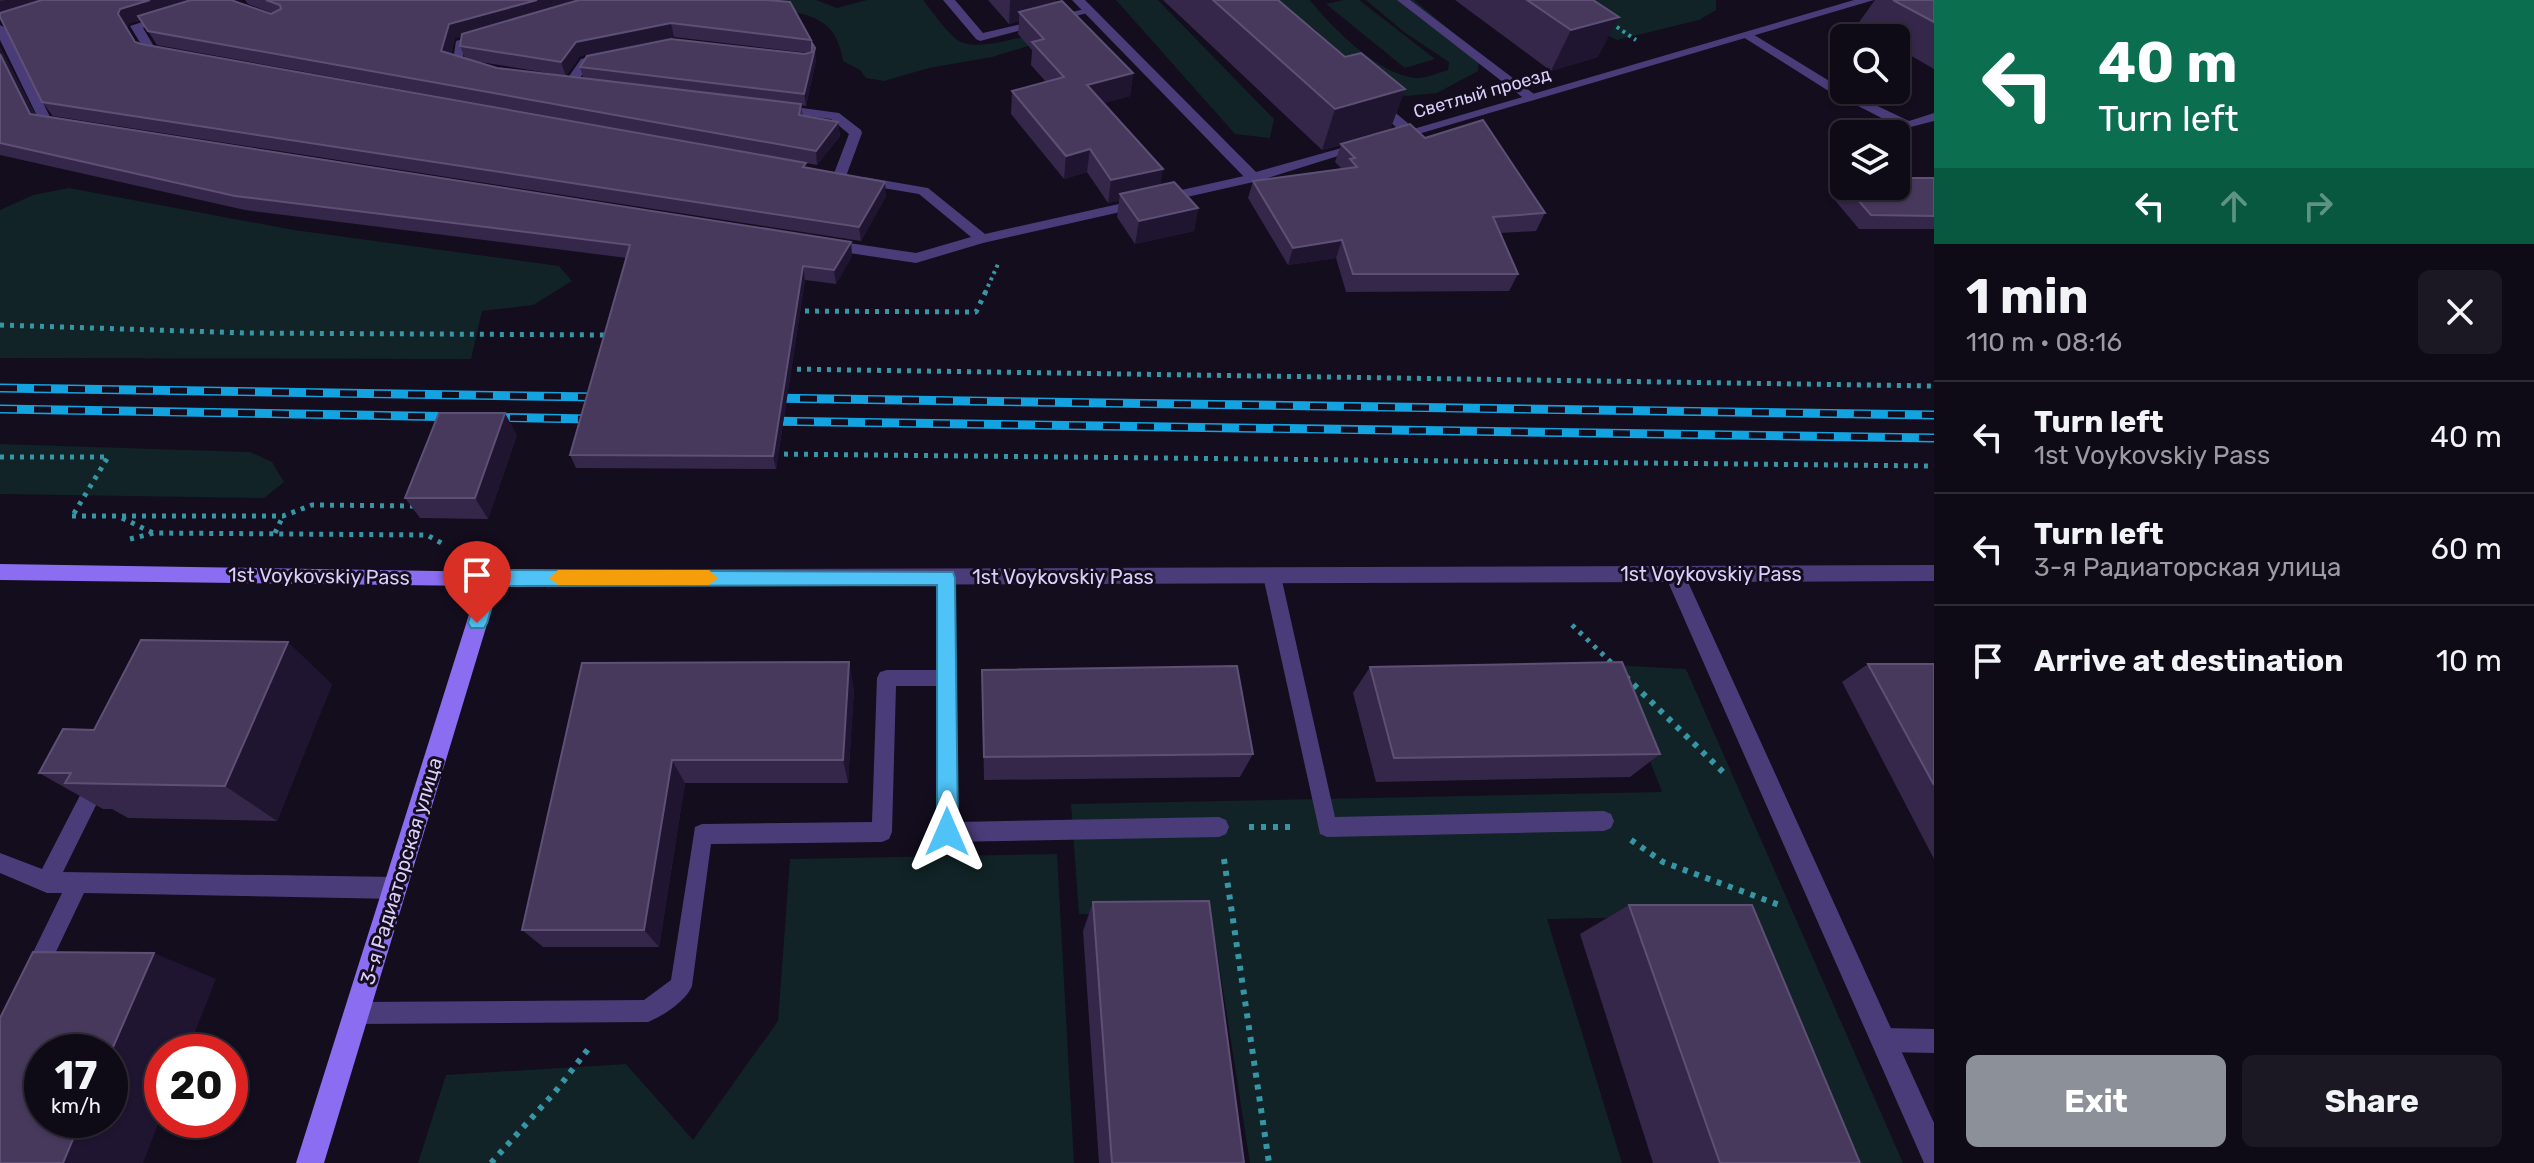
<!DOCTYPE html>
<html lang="en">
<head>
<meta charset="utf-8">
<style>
  body { margin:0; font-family:Rubik,sans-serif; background:#1c1823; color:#f1f3f6; height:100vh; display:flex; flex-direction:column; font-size:30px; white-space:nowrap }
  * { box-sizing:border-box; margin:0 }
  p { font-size:26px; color:#9b9aa1 }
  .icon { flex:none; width:44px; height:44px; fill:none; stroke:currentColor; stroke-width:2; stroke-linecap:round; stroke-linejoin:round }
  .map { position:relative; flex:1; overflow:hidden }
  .details { display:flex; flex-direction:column; background:#0e0a16; width:600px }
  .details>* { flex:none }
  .banner { background:#0b6e4f; color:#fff; overflow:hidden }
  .buttons { position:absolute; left:1830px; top:24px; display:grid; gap:16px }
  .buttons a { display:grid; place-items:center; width:80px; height:80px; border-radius:12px; background:#0e0a16; box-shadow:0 2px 6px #0004,0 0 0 2px #2e2b35; font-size:40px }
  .speed { position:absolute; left:24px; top:1034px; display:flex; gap:16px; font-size:40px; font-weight:700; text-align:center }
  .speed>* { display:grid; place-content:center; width:104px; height:104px; border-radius:50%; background:#0e0a16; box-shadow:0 2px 6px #0004,0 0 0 2px #2e2b35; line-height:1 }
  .speed small { font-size:20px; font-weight:400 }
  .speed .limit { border:12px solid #d22; background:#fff; color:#111 }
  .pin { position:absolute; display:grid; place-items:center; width:68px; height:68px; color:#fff; margin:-82px -34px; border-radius:50% 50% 50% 0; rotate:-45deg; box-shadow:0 0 8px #0007 }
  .pin .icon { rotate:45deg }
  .me { position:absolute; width:88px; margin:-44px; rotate:0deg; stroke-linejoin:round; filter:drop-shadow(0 0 6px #0008) }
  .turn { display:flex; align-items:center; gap:28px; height:168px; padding:0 32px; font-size:36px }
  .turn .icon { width:104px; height:104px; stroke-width:2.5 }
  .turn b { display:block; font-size:56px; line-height:68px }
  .lanes { display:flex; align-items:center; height:76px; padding:0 32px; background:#0003; justify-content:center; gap:40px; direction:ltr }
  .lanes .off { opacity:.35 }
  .round { display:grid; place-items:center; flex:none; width:84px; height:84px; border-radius:12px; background:#1c1823 }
  .overview { display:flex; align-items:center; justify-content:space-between; height:136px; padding:0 32px }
  h1 { font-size:48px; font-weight:700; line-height:60px }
  .button { display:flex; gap:16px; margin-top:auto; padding:16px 32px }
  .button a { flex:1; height:92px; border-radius:12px; background:#8c9099; color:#fff; font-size:32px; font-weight:700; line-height:92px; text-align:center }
  .button a+a { background:#1c1823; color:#f1f3f6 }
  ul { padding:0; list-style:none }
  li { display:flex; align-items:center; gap:24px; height:112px; padding:0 32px; border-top:2px solid #2e2b35 }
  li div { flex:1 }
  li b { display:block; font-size:30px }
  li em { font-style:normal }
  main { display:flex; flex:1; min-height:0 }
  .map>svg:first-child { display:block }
</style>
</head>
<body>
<main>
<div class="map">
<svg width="1934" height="1163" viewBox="0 0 1934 1163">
  <rect width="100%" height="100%" fill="#130d1d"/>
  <g fill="#112326">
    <path d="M751,0H816L837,8L867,0H923C933,12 944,29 956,39C980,58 1044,23 1074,32L992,57L929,68L884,81L866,78L860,70L843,61C835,4 790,18 751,0Z"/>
    <polygon points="1116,0 1158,0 1274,119 1270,138 1235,134"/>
    <path d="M1272,0H1310C1332,28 1380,76 1417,78C1427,78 1438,73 1448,70L1449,62L1404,32L1366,0H1414L1479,54L1478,71L1437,93L1406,96L1361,79L1316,30Z"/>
    <polygon points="1343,0 1359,0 1435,59 1405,68 1326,4"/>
    <polygon points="1543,0 1716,0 1716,10 1699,20 1617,40"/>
    <polygon points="69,188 294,230 559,266 572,281 533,305 482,311 471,359 0,358 0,210 33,195"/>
    <polygon points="0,444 250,452 272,462 284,482 264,498 0,494"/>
    <polygon points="1613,665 1686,669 1903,1163 1811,1163 1711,916 1547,919 1622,1163 1250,1163 1211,913 1079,914 1071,804 1662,792"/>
    <polygon points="1057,854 1074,1163 418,1163 446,1075 626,1064 693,1140 778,1021 790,859"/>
  </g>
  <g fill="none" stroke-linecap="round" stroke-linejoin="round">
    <g stroke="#3796a5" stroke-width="4" stroke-dasharray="3 4" stroke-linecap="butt">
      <polyline points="1611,23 1636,40"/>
      <polyline points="1896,55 1905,52"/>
      <polyline points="985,293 998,264"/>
    </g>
    <g stroke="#3796a5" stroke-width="5" stroke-dasharray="4 6" stroke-linecap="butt">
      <polyline points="795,311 976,312 986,291"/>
      <polyline points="0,325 247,333 608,335"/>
      <polyline points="787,369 1934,386"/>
      <polyline points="774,454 1934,466"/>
      <polyline points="0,457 108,457 73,515"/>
      <polyline points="72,516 283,516 312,505 417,506"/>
      <polyline points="122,518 153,533"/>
      <polyline points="275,533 283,516"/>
      <polyline points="130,539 154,533 427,535 445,545"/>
      <polyline points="1572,625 1615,666"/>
    </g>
    <g stroke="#3796a5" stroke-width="6" stroke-dasharray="5 7" stroke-linecap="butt">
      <polyline points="1625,676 1723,772"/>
      <polyline points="1249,827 1295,827"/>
      <polyline points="1631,840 1663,862 1782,906"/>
      <polyline points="1224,859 1269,1163"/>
      <polyline points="491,1163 555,1092 589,1048"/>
    </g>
    <g fill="#4a3c78" fill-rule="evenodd">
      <polygon points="943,0 955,0 983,33 1089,8 1095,11 980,41 976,39"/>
      <polygon points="1397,0 1410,0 1534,94 1534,100 1526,100"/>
      <polygon points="161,16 171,18 143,28 155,48 170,51 170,57 147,54 130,26"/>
      <polygon points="0,25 6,28 51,119 65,121 65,127 46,126 40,122 0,40"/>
      <polygon points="483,33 489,37 487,39 465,46 462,62 473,64 473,70 452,67 456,41"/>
      <polygon points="1743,33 1751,33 1844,90 1909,121 1934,113 1934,121 1903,129 1827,90 1743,37"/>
      <polygon points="601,55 605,56 605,62 589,65 575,85 567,85 565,82 581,59"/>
      <polygon points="1372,100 1380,100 1415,129 1415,135 1405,135 1372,106"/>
      <polygon points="780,105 839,113 861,130 862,133 845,179 835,179 833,176 849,134 831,119 776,112 776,106"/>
      <polygon points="1253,174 1258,175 1258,181 983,243 916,263 829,250 822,245 829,240 916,253 971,237 919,194 859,184 857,181 864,177 928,188 985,234"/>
      <polygon points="1272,569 1278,571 1281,576 1335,817 1604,811 1611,814 1614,821 1611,828 1604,831 1327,837 1320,834 1263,576 1266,571"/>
      <path d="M946,571L952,573L955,578L957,822L1219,817L1226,820L1229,827L1226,834L1219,837L947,842L940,839L937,832V686H896L892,832L889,839L882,842L711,844L692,986C686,1001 663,1016 648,1022L358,1024L350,1021L347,1013L350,1005L358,1002L644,1000L671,980L695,827L702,824L872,822L877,678L880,672L887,670H937V578L940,573Z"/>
      <polygon points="98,772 105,774 108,781 63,872 396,877 404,880 407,888 404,896 396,899 84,893 42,981 34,984 26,981 23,973 62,893 47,893 0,873 0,853 42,869 91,774"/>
      <polygon points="1883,1028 1934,1029 1934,1053 1883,1052 1875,1048 1871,1040 1875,1032"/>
    </g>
    <g fill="#4a3c78" fill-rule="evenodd">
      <polygon points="1072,0 1085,0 1256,172 1363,142 1370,146 1258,181 1248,181"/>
      <polygon points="1854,0 1874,0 1398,140 1393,141 1386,137"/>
      <polygon points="1934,565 1934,581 1688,582 1934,1123 1934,1163 1924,1163 1668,582 491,586 484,584 481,578 484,572 491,570"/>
    </g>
    <polygon fill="#8b6df2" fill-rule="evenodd" points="0,564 498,572 501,578 324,1163 296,1163 478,586 0,580"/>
    <defs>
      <g id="rail">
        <polyline points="0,388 596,397"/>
        <polyline points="766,398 1934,415"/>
        <polyline points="0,409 590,419"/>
        <polyline points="763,421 1934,438"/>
      </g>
    </defs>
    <use href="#rail" stroke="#13a3e1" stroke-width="9"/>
    <use href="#rail" stroke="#130d1d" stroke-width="6" stroke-dasharray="17" stroke-linecap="butt"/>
  </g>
  <g fill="#352749" fill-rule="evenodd">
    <path d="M0,0L271,14L272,13L248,4L245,0H767L811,40L816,60L806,106L801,105L803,116L838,122L840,136L817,165L157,45L141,20L129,23L127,28L136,42L141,44L807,168L886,196L861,241L53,116L42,102ZM462,36L460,46L465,58L451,54L455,38ZM674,37L808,53L580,67L583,78L497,68L474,61L566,76L580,56Z"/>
    <polygon points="988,0 1056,0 1056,2 1133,73 1130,96 1103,103 1163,169 1160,185 1198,208 1194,231 1135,244 1117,217 1119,201 1108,203 1087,172 1064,179 1011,114 1012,91 1046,82 1031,65 1032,50 1018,34 1019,21 1009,24"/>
    <polygon points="1163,0 1278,0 1345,57 1405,89 1390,130 1425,138 1545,213 1536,231 1500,233 1518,274 1509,291 1346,292 1336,258 1288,265 1248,198 1253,181 1342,169 1335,162 1341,145 1322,150"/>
    <polygon points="1455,0 1593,0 1598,57 1551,71"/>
    <polygon points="1875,0 1934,0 1934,69 1896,47 1896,38 1880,38 1857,25"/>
    <polygon points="0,47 35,114 851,242 852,256 836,284 805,280 776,469 576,468 570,455 627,258 245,210 0,155"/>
    <polygon points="1839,178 1844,178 1844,186 1896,186 1934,178 1934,229 1859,229 1828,192"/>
    <polygon points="517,435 488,519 420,518 405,498"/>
    <polygon points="582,663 854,688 848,783 685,783 659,947 543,947 522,930"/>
    <polygon points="1868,664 1934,664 1934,859 1842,682"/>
    <polygon points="1370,667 1660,754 1630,777 1376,782 1353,693"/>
    <polygon points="982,670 1253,754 1240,777 984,780"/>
    <polygon points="332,684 277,821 128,818 112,809 103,809 39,773 94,730"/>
    <polygon points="1093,902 1244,1163 1099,1163 1083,931"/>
    <polygon points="1629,905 1860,1163 1653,1163 1580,934"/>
  </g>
  <g fill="#201530">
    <polygon points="5,0 58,0 0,19 0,2"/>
    <polygon points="150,0 205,0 129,23 127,28 144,56 118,14 120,9"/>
    <polygon points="537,0 591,0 455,38 447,66 441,51 449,24"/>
    <polygon points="1010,0 1056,0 1056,7 1019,12 1019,21 1009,24"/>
    <polygon points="1619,17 1598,57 1551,71 1571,30"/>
    <polygon points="671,23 674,37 580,56 566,76 561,62 576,42"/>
    <polygon points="0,47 42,128 30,114 0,54"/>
    <polygon points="815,48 816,60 806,106 804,94"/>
    <polygon points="1133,73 1130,96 1085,108 1087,85"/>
    <polygon points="1405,89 1390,130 1322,150 1335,109"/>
    <polygon points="838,122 840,136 817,165 816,151"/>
    <polygon points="1090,149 1087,172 1064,179 1066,156"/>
    <polygon points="1163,169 1159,192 1120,194 1119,201 1108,203 1111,180"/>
    <polygon points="885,182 886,196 861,241 859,227"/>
    <polygon points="1198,208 1194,231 1135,244 1139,221"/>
    <polygon points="1342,240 1336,258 1288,265 1293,248"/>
    <polygon points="851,242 852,256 836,284 834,270"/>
    <polygon points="803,266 805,280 776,469 773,456"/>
    <polygon points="505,413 517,435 488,519 475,498"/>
    <polygon points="288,642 332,684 277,821 225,786"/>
    <polygon points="849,662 854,688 848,783 843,760"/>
    <polygon points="672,760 685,783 659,947 644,930"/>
    <polygon points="154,953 216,979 187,1052 162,1052 162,1114 143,1163 63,1163 81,1120 110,1120 110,1054"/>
  </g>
  <g fill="#47395c" stroke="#5e5075" stroke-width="2">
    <polygon points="42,0 150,0 120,9 118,14 135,42 141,44 806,163 803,167 885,182 859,227 42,102 0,17 0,13"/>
    <polygon points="191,0 231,0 271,14 281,9 280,5 266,0 537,0 449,24 441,51 497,68 801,104 799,115 838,122 816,151 148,31 138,16"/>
    <polygon points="579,0 767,0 790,2 811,40 671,23 576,42 561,62 460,46 462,34"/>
    <polygon points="1213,0 1278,0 1345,57 1361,53 1405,89 1335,109"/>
    <polygon points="1527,0 1593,0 1619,17 1571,30"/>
    <polygon points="1893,0 1934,0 1934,22"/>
    <polygon points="1062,1 1133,73 1087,85 1163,169 1111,180 1090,149 1066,156 1012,91 1064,77 1032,42 1044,39 1019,12"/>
    <polygon points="671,39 805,54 812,52 812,43 815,48 804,94 580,67 587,56"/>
    <polygon points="0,54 30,114 851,242 834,270 803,266 773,456 570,455 630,245 235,196 0,143"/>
    <polygon points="1483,120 1545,213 1493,217 1518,274 1353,274 1342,240 1293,248 1253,181 1357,167 1350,159 1355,158 1341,144 1410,124 1425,138"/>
    <polygon points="1896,178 1934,178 1934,216 1871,215 1846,186 1896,186"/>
    <polygon points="1174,182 1198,208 1139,221 1120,194"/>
    <polygon points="439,413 505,413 475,498 405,498"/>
    <polygon points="141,640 288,642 225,786 65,783 71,773 39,773 63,729 94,730"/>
    <polygon points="849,662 843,760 672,760 644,930 522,930 582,663"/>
    <polygon points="1622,662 1660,754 1394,758 1370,667"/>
    <polygon points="1868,664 1934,664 1934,785"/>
    <polygon points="1237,666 1253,754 984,757 982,670"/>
    <polygon points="1209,901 1244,1163 1112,1163 1093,902"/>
    <polygon points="1629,905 1752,905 1860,1163 1720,1163"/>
    <polygon points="33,952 154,953 110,1054 110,1052 42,1052 42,1120 81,1120 63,1163 0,1163 0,1018"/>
  </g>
  <polygon fill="#4fc3f7" stroke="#337fa1" stroke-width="2" points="491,570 953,572 955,578 958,832 955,839 947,842 940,839 937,832 937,585 498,586 487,623 484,628 471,628 468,623 482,578"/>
  <polygon fill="#f59e0b" points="558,570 709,570 718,578 709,585 558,585 549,578"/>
  <g text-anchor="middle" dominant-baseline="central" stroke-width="6" stroke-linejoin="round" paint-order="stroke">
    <g font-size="18" fill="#dccdfb" stroke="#130d1d">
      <text transform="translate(1482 93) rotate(-16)">Светлый проезд</text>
    </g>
    <g font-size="20" fill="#dccdfb" stroke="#130d1d">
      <text x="1711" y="574">1st Voykovskiy Pass</text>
      <text transform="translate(319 576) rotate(1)">1st Voykovskiy Pass</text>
      <text x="1063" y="577">1st Voykovskiy Pass</text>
      <text transform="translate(401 871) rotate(-73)">3-я Радиаторская улица</text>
    </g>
  </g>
</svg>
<div class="buttons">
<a><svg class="icon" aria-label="search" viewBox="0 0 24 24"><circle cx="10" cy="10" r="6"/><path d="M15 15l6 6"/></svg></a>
<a><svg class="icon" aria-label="layers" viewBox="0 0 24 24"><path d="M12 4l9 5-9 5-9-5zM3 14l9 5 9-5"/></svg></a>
</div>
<div class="speed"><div>17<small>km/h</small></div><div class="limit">20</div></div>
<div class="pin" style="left:477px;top:623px;background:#d93025"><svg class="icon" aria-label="arrive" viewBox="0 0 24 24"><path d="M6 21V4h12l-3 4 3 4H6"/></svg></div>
<svg class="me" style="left:947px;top:832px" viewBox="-20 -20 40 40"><path d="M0-17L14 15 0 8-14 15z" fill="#4fc3f7" stroke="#fff" stroke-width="4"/></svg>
</div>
<section class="details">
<div class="banner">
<div class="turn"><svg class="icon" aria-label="left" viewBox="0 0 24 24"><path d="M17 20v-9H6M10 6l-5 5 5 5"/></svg><div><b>40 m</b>Turn left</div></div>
<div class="lanes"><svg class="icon" aria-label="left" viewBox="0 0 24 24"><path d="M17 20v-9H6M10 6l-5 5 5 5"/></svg><svg class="icon off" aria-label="ahead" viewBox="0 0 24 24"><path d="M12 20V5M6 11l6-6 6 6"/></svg><svg class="icon off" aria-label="right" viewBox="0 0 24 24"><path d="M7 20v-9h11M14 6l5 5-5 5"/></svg></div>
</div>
<div class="overview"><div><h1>1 min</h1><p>110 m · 08:16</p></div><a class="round"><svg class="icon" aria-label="close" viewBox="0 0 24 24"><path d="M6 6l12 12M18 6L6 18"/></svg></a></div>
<ul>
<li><svg class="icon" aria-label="left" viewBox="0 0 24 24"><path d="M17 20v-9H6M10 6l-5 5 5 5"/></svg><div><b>Turn left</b><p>1st Voykovskiy Pass</p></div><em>40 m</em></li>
<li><svg class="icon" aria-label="left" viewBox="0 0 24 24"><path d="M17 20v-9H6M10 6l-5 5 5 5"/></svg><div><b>Turn left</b><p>3-я Радиаторская улица</p></div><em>60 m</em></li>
<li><svg class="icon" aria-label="arrive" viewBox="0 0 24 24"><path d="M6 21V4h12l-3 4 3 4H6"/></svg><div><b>Arrive at destination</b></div><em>10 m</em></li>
</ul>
<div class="button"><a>Exit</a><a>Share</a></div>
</section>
</main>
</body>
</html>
